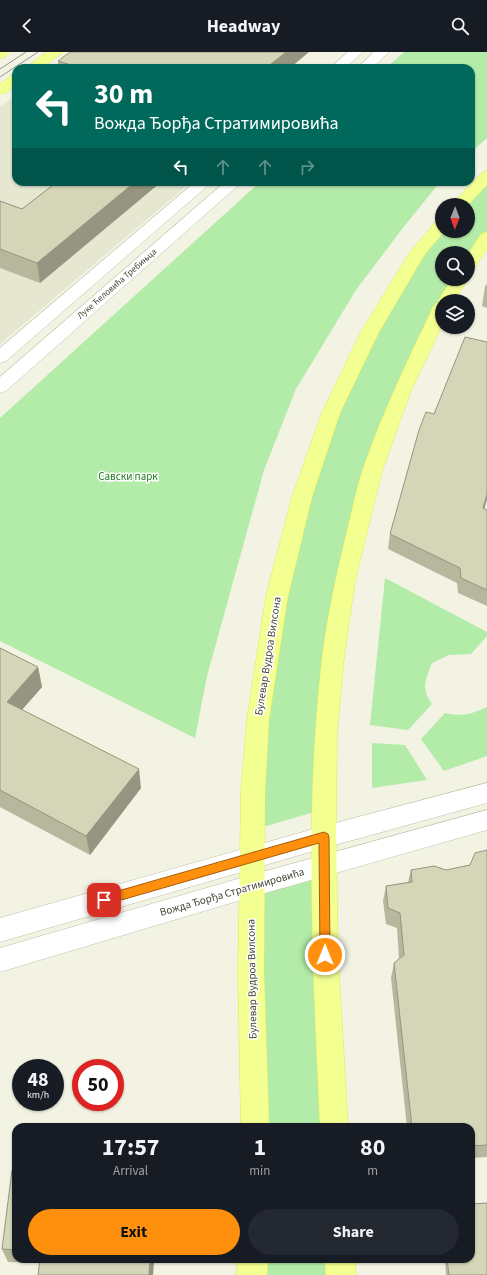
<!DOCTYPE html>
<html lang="en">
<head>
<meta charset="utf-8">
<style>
  body { margin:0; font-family:"Source Sans 3",sans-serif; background:#242831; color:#f1f3f6; height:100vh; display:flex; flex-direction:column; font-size:15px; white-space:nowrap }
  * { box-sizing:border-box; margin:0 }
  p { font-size:13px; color:#9ea1a6 }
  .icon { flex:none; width:22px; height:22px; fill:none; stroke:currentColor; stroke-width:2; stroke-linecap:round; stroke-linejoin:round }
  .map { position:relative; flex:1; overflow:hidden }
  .panel { position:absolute; left:12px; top:1071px; width:463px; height:140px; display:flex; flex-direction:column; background:#171b24; border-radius:12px; box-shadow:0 1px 3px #0004 }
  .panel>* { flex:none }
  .top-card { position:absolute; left:12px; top:12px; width:463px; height:122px; border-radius:12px; box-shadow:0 1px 3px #0004; background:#00695c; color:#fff; overflow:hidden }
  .needle { width:26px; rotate:181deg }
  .buttons { position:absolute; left:435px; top:146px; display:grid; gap:8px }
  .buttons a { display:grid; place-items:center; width:40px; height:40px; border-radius:50%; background:#171b24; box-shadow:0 1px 3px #0004; font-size:20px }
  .speed { position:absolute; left:12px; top:1007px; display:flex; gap:8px; font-size:20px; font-weight:700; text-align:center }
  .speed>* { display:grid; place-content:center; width:52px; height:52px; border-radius:50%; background:#171b24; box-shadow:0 1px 3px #0004; line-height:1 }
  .speed small { font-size:10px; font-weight:400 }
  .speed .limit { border:6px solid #d22; background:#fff; color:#111 }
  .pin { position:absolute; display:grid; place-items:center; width:34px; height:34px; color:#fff; margin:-17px; border-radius:8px; box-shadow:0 2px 6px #0006 }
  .me { position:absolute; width:44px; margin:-22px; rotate:0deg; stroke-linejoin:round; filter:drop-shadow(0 0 3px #0008) }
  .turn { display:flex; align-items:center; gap:14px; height:84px; padding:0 16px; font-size:18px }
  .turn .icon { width:52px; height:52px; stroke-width:2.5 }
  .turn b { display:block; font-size:28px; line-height:34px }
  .lanes { display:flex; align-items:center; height:38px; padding:0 16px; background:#0003; justify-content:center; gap:20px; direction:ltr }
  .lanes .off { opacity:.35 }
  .eta { display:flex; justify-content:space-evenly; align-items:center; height:68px; text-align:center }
  .eta b { font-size:24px; font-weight:700; line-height:28px }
  .primary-button { display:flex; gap:8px; margin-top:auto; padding:8px 16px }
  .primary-button a { flex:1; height:46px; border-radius:24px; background:#ff900e; color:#111; font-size:16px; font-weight:700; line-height:46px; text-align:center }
  .primary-button a+a { background:#242831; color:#f1f3f6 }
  header { display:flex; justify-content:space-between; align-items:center; height:52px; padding:0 16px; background:#171b24; font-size:18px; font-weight:700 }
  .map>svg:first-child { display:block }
</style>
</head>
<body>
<header><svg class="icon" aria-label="back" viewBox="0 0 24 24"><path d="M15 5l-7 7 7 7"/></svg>Headway<svg class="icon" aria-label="search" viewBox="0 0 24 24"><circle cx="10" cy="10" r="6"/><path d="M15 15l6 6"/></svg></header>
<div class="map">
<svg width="487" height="1223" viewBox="0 0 487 1223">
  <rect width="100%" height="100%" fill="#f2f3e3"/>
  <polygon fill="#e6e7d1" points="16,44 16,130 191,130 0,292 0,55"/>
  <g fill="#b3eba8">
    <polygon points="404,0 487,0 487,86 471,100 471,16 386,16"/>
    <polygon points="487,124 487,185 468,214 468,201 442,201 442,227 460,227 442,249 401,341 345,529 325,757 252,778 258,667 331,361 418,200 442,179 468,179 468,153"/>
    <polygon points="260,130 440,130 402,177 356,238 296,337 264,418 207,624 195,686 0,589 0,366"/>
    <path d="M385,526L487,580V584L471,602L449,603L432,611C425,628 421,637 432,652L408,678L370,673Z"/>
    <path d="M487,655V704L444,719L421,687L445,661C462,665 472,662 487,655Z"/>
    <polygon points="372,691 405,693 427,728 372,736"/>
    <polygon points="324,813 334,1075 255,1075 251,834"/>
    <polygon points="253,1207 340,1207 341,1223 252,1223"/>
  </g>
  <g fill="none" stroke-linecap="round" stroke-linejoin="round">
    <defs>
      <g id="minor">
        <polygon points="348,0 363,0 345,16 330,16"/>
        <polygon points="374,0 389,0 372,16 357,16"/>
        <polygon points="195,130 212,130 6,309 0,311 0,296"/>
        <polygon points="225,130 242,130 6,339 0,341 0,325"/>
        <polygon points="487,731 487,751 324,796 0,890 0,866 324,774"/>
        <polygon points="487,758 487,778 251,845 0,920 0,896 251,823"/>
      </g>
      <g id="major">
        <polygon points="0,0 10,0 5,5 0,6"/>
        <polygon points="47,0 63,0 42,16 26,16"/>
        <polygon points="16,23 16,33 5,41 0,42 0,32 11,24"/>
        <polygon points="487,119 487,133 468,153 451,153 482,121"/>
        <polygon points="442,168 442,179 445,179 425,202 379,280 340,361 312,445 288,544 269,667 265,739 264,921 269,1075 241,1075 238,921 241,739 247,667 266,544 292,445 322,361 361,280 410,200 436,170"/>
        <polygon points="487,180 487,197 474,217 468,219 468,202 481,182"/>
        <path d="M452,227H468L454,249H442V273L410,341L382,419L355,529L344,605L337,680L336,785L338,903L348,1075H320C313,919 304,762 322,607C327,564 337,521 347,479C352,459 356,437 363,417C382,361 408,308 433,255L436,251H439L438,249Z"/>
        <polygon points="238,1207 268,1207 267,1223 237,1223"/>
        <polygon points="325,1207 355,1207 356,1223 326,1223"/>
      </g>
    </defs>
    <use href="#minor" stroke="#bdbfa5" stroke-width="1"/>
    <use href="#major" stroke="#dfec58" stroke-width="1"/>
    <use href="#minor" fill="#fff" fill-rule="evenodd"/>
    <use href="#major" fill="#f3ff90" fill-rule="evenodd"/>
    <g stroke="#949494" stroke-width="1">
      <polyline points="0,17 26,0"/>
      <polyline points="0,25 38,0"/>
    </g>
  </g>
  <g fill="#b7b79e">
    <polygon points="58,9 290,16 58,16"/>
    <polygon points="57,130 161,130 40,231 0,216 0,149 22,157"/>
    <polygon points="487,232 487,256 482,254 485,234"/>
    <polygon points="434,362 484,457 487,458 487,554 458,541 457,531 388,497 390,482"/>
    <polygon points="0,596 38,615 42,635 22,658 141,736 90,803 0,755"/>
    <polygon points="487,798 487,1105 471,1106 471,1075 407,1075 391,926 394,911 399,907 397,876 386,872 383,849 386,834 408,830 411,818 446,818 470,813"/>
    <polygon points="16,1118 16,1207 154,1207 153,1223 39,1211 8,1210 2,1197"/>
    <polygon points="445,1207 471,1207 487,1223 446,1223"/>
  </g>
  <g fill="#959581">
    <polygon points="286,0 309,0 290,16 266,16"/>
    <polygon points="135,130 161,130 40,231 37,211"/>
    <polygon points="487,442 487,448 480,471 483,456"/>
    <polygon points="38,615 42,635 11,670 7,650"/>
    <polygon points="139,717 141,736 90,803 86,784"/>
    <polygon points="150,1207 154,1207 153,1223 149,1223"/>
  </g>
  <g fill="#d5d5b8" stroke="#959581">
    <polygon points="70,0 286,0 266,16 81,16 58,9"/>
    <polygon points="57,130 135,130 37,211 0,197 0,149 22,157"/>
    <polygon points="465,285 487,290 487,442 483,456 487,458 487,538 461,526 460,516 390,482 419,378 426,360 434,362"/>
    <polygon points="0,596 38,615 7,650 139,717 86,784 0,738"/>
    <polygon points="487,798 487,1093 471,1094 471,1075 412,1075 394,911 404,903 400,861 388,856 386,834 412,830 411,818 434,814 446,818 470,813 475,801"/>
    <polygon points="12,1118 16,1118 16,1198 2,1197"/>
    <polygon points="487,1151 487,1223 449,1223 447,1207 471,1207 471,1152"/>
    <polygon points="40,1207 150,1207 149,1223 38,1223"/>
  </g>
  <polygon fill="#ff900e" stroke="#a65e09" points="324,780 328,782 329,785 330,903 329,907 325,908 321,907 320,903 319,791 104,853 101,851 99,848 101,845 104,843"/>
  <g text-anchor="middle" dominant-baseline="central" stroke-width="3" stroke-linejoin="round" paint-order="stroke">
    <g font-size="9" fill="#454533" stroke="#fff">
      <text transform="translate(117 232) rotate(-41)">Луке Ћеловића Требињца</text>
    </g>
    <g font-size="11" fill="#227a23" stroke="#fff">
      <text x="128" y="424">Савски парк</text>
    </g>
    <g font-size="11" fill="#454533" stroke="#fff">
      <text transform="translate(268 604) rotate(-81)">Булевар Вудроа Вилсона</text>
      <text transform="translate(232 840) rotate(-16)">Вожда Ђорђа Стратимировића</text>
      <text transform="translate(252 927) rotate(-91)">Булевар Вудроа Вилсона</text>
    </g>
  </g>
</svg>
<div class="buttons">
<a><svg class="needle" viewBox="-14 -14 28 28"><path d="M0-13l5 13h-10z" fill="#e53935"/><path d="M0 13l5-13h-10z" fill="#9ea1a6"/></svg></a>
<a><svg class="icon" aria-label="search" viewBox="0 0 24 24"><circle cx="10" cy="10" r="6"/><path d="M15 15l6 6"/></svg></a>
<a><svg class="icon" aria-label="layers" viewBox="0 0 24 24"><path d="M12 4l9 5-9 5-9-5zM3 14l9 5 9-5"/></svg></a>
</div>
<div class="speed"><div>48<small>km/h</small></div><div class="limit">50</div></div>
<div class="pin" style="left:104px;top:848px;background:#d93025"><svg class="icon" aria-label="arrive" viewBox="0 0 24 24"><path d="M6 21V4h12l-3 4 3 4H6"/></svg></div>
<svg class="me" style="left:325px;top:903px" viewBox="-20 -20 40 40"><circle r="17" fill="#ff900e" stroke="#fff" stroke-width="3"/><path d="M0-11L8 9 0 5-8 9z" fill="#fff"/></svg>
<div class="top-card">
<div class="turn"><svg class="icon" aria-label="left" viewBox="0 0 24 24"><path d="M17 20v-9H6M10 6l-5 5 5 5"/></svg><div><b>30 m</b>Вожда Ђорђа Стратимировића</div></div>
<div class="lanes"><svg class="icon" aria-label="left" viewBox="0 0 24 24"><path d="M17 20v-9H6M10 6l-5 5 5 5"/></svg><svg class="icon off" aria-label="ahead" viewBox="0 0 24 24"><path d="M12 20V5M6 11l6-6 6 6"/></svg><svg class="icon off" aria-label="ahead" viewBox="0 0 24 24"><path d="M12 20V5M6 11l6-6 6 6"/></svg><svg class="icon off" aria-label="right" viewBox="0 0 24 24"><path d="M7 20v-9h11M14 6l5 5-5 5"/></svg></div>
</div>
<section class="panel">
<div class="eta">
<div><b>17:57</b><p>Arrival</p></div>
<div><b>1</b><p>min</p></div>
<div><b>80</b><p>m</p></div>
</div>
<div class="primary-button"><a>Exit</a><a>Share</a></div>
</section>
</div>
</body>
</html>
